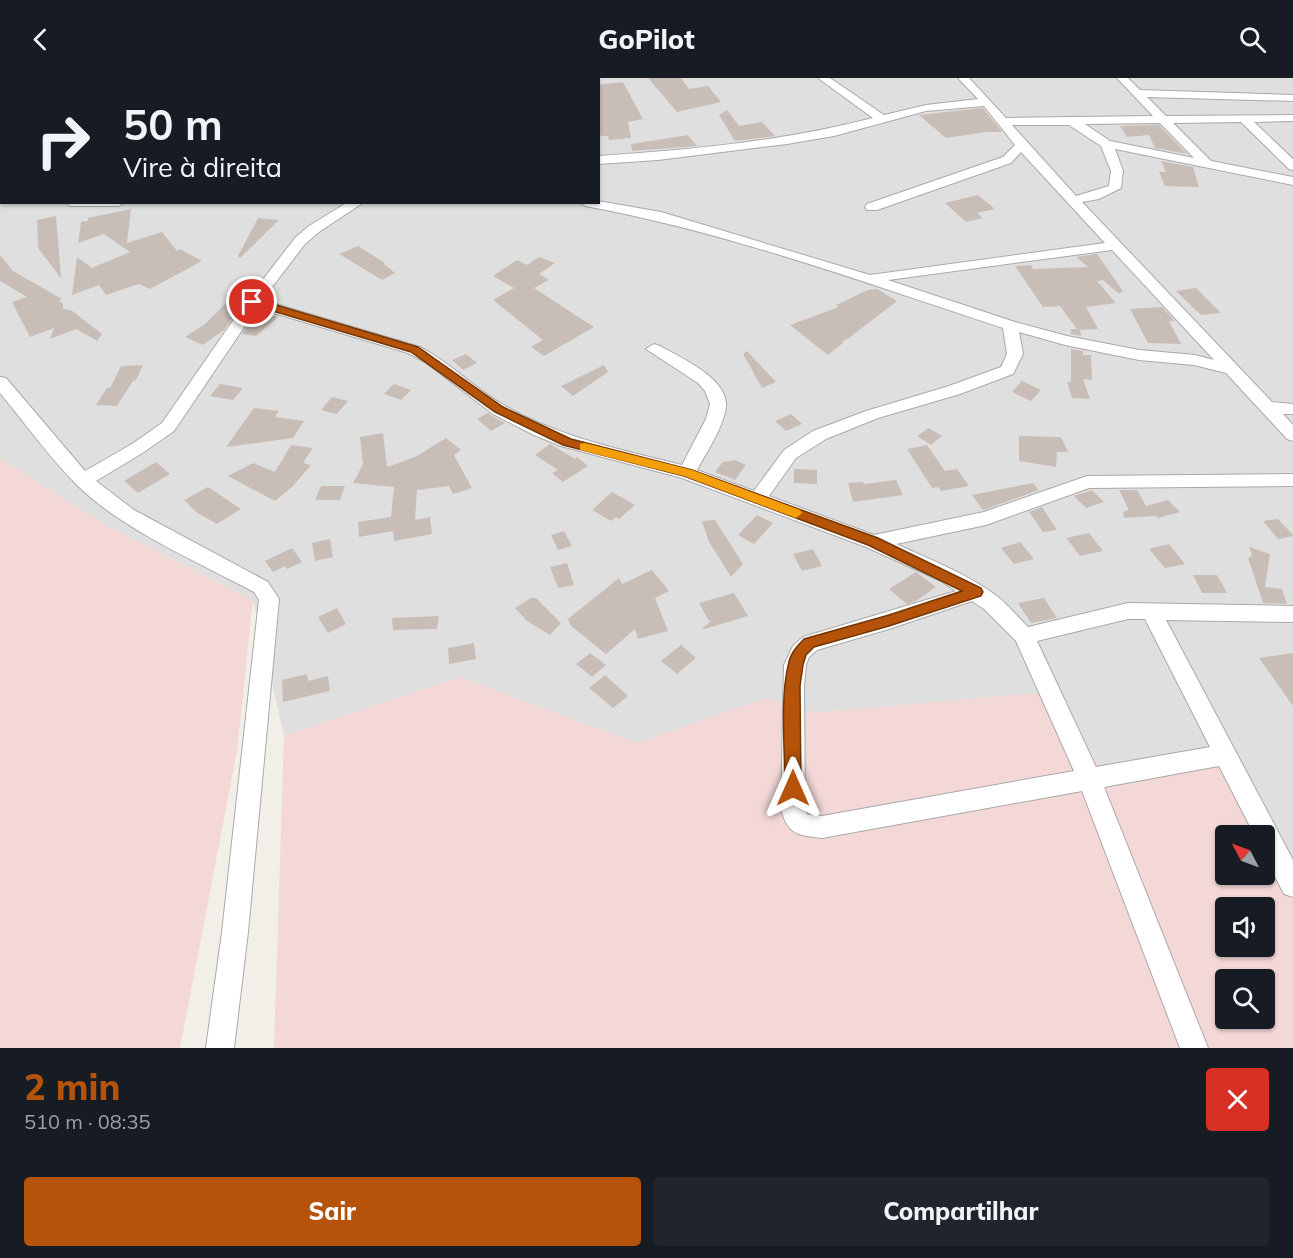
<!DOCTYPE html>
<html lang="pt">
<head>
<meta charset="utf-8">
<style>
  body { margin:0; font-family:Mulish,sans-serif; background:#20242c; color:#f1f3f6; height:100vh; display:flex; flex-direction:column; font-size:22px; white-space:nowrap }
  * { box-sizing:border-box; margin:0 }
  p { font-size:20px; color:#9ea1a6 }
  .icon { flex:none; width:33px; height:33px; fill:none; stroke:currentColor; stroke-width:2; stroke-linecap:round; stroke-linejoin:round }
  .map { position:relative; height:970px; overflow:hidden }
  .drawer { display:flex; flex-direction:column; background:#171b24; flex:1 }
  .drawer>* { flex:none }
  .guide { position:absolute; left:0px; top:0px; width:600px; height:126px; box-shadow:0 2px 4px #0004; background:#171b24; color:#f1f3f6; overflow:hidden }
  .needle { width:39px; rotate:311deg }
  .buttons { position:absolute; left:1215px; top:747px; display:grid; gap:12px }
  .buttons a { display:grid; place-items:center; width:60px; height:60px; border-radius:6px; background:#171b24; box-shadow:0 2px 4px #0004; font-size:30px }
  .pin { position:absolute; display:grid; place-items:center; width:51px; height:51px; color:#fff; margin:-26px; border:3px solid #fff; border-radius:50%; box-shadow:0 2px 6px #0007 }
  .me { position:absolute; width:66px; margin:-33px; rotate:0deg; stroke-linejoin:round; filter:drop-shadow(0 0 4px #0008) }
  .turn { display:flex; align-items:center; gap:21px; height:126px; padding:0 24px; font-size:27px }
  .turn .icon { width:78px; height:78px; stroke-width:2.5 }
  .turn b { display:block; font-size:42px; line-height:51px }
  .round { display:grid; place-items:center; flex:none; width:63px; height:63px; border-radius:6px; background:#20242c }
  .overview { display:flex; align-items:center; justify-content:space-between; height:102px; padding:0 24px }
  h1 { font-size:36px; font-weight:800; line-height:45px; color:#b45309 }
  .button { display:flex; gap:12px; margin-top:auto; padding:12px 24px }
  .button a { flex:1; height:69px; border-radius:6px; background:#b45309; color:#fff; font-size:24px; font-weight:800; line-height:69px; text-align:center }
  .button a+a { background:#20242c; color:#f1f3f6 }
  header { display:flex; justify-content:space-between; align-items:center; height:78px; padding:0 24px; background:#171b24; font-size:27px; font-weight:800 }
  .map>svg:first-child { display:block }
</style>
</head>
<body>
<header><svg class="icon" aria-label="back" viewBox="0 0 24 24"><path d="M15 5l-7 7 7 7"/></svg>GoPilot<svg class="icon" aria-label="search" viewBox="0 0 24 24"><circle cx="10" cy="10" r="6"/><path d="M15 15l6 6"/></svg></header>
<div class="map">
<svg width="1293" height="970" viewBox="0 0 1293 970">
  <rect width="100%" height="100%" fill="#f2efe8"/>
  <polygon fill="#e0dfdf" points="233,0 1293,0 1293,785 1228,668 1103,691 1038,615 808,635 767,620 637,665 460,599 284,658 253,522 107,448 0,380 0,55 2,124 598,124 598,2 226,1"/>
  <g fill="#f3d8d7" fill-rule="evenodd">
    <polygon points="0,380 107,448 253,522 237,673 180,970 0,970"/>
    <path d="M460,599L637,665L767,620L809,635L1038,615L1103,691L1228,668L1293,785V970H274L284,658ZM1226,758H1264V796H1226ZM1226,830H1264V868H1226ZM1226,902H1264V940H1226Z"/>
  </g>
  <g fill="#c8beb7">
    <polygon points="648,0 681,0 689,11 708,8 721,24 677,34"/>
    <polygon points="623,4 643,41 628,44 631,60 609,62 608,58 601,58 598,52 598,7"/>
    <polygon points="983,30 1002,54 986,54 946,60 919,37"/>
    <polygon points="727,32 739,48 762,44 775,58 735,63 719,37"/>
    <polygon points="1159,47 1187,76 1155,70 1149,57 1127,59 1120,48"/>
    <polygon points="688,57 697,68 632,73 631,66"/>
    <polygon points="1161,83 1193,89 1199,109 1165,108 1159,94 1166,94"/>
    <polygon points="978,117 995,131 977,135 983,140 966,144 945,125"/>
    <polygon points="131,131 127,165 162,154 177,173 180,171 202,183 150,211 139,206 106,217 99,207 72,217 77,179 92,190 130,174 104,156 78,165 81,144 88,143 88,140"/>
    <polygon points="56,138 61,200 38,170 37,142"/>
    <polygon points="258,140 279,142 240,180 238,178"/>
    <polygon points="358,168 385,185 384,186 395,195 382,202 339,176"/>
    <polygon points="1097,176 1123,213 1119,216 1103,202 1097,203 1116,225 1086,229 1098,251 1080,252 1081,258 1071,256 1071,251 1077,251 1060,228 1043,229 1015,188 1031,187 1033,191 1088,189 1076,179"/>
    <polygon points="0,177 13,193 62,221 59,222 63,226 63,231 71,232 102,256 97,263 76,251 50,261 54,250 30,259 12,224 27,219 0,203"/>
    <polygon points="539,179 555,185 539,196 549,202 534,210 594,249 544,278 531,269 543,262 493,222 514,210 493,198 517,182 527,187"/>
    <polygon points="1196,210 1221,235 1201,237 1176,213"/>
    <polygon points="877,211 897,223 849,260 842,263 844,264 828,277 790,247 839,229 836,227 868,212"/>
    <polygon points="227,224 242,226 224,252 203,267 185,259 205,246"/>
    <polygon points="1162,229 1175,243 1169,243 1181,266 1148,265 1130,231"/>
    <polygon points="258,233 278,239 256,258 242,256"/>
    <polygon points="1071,271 1083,273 1083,277 1091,277 1092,302 1083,301 1090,321 1072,320 1067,304 1071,304"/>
    <polygon points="747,273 776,304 762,310 743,276"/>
    <polygon points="466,276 477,285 463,292 452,282"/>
    <polygon points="143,287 136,302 133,303 117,328 96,327 107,310 110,310 121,288"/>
    <polygon points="604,287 608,294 573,318 561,308"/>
    <polygon points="1022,303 1041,312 1031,323 1012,314"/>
    <polygon points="220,306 243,310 233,322 210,318"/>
    <polygon points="394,306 411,312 401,322 384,316"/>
    <polygon points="332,319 348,323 337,336 321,332"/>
    <polygon points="254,330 279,333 275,339 304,343 293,360 226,369"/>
    <polygon points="488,335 492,338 505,345 491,353 477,341"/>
    <polygon points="791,336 802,346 786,353 775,343"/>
    <polygon points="929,350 942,358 931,367 917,358"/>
    <polygon points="383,355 387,389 415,379 446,360 461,372 454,377 472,410 453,416 449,408 417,412 415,442 430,439 432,456 394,463 393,453 359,459 358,444 391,439 394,409 353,405 363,386 360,359"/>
    <polygon points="1019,358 1061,359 1068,374 1057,374 1056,389 1019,383"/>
    <polygon points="550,366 575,381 577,379 588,388 563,404 552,395 558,392 535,377"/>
    <polygon points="291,367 313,370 303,385 311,387 292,409 275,423 228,398 253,385 275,394"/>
    <polygon points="927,367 945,393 957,391 969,408 941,413 938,409 932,410 907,371"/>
    <polygon points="735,382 746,387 735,402 715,394 723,384"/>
    <polygon points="156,384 170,396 138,415 124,403"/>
    <polygon points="794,391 817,392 817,406 794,405"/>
    <polygon points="896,402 903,417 853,424 848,405 863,404 864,406"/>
    <polygon points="1033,405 1039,412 983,432 972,417"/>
    <polygon points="321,408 345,408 340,422 315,422"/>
    <polygon points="208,409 241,431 217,446 196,434 184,422"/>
    <polygon points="1092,412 1104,424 1086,430 1074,418"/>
    <polygon points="1119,412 1137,412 1146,428 1168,422 1180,434 1158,440 1156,438 1124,440 1123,434 1129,432"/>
    <polygon points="612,414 635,427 619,441 616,439 611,443 592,432"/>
    <polygon points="1042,429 1057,452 1043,454 1029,434"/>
    <polygon points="757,437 773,445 754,466 738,457"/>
    <polygon points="1278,441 1293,457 1293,458 1278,461 1263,443"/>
    <polygon points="715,442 743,486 731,499 708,462 702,443"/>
    <polygon points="564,453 572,468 558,472 551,457"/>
    <polygon points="1089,455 1103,473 1080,478 1066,460"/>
    <polygon points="330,461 333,479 315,483 312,465"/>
    <polygon points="1020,464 1034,481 1014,486 1001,470"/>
    <polygon points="1169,466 1185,486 1165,490 1149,471"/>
    <polygon points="1249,469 1270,476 1265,509 1282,511 1287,526 1263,525 1248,480 1252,478"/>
    <polygon points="292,470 302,484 287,491 285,488 273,494 265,483"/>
    <polygon points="813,471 822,488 802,493 793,476"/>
    <polygon points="567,485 574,507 558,510 550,489"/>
    <polygon points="652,492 669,513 655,520 668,553 638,561 635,551 606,576 571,548 568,541 619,500 622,506"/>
    <polygon points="916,494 936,509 916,523 907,526 889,511"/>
    <polygon points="1193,497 1217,497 1227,515 1202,515"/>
    <polygon points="734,515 748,538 701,552 712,542 709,543 699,525"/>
    <polygon points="531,520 536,520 561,545 550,557 527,543 515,530"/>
    <polygon points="1044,520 1057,540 1031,545 1018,525"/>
    <polygon points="337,530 346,546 328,555 318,539"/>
    <polygon points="439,538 437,551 393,552 392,540"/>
    <polygon points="474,565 476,581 449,586 448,570"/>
    <polygon points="681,567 696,580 677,596 661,583"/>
    <polygon points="590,575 606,587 592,599 576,586"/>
    <polygon points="1293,575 1293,628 1259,580"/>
    <polygon points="307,596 308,603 328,598 330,613 283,624 282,602"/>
    <polygon points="605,597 628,618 613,630 589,610"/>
  </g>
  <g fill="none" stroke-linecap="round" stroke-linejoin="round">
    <defs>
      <g id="street">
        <path d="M818,0H830L884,37L926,27L978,21L958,0H969L1006,40L1153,38L1117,0H1128L1140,12L1293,17V23L1147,19L1166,38L1293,37V43L1254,44L1293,81V92L1289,91L1241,44L1173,45L1211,83L1293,99V107L1115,71L1123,93L1121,110L1099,121L1082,124L1272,324L1293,326V336H1283L1293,347V363L1287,361L1226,295L1194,287L1139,282L1065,267L1019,254L1023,276L1013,296L960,316L878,340L826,361L796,380L769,418L874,457L984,434L1087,398L1293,396V408L1089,410L986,447L896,466C931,482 968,496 998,519C1009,528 1018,539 1028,549L1128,525L1293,528V544L1166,542L1293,782V819L1284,816L1264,777V758H1255L1219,688L1104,709L1208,970H1180L1082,713L822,760C798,757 787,757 781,730L784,587L793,568L803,559L956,513L941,503L866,469L682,400L561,368L534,357L493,336L425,284L408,275L257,230L174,353L144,374L96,403L134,432L268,504L279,521L248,854L234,970H206L222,854L259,522L254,514C198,484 121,451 77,407C49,379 25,345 0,315V299L6,300L85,393L132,366L162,345L248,221L295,160L309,148L348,124H364L319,154L305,166L262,222L420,269C451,285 476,312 507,329C562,360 622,372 682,387L706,341L710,326L705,313L698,305L646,271L654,266L660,268C679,279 728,300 726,328C724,349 707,373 697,392L754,413L784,372L813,353L866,333L949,308L1001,289L1007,276L1003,250C866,205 727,154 585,128L579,124H598V123L661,134L870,197L1105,165L1021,74L1011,85L877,132H867L865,129L867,126L1003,79L1015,67L984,28L926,33L834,58L787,66L658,82L598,86V78C690,72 784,63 873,40ZM1160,45L1194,80L1110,63L1085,46ZM1012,47H1069L1101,68L1111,93L1109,108L1076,118ZM1112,172L1214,282L1195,277L1139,272L1067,258L1015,244L888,202ZM972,523L984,531L1016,563L1074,693L822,738L807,736L805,730L804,608L806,587L809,579L817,572L889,551ZM1128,541H1145L1210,669L1096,689L1037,563Z"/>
        <rect x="0" y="116" width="2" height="8"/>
        <polygon points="64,124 125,124 119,128 70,128"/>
      </g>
    </defs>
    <use href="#street" stroke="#a9a9a9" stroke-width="2"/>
    <use href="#street" fill="#fff" fill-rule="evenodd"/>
  </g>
  <path fill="#b45309" stroke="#753606" stroke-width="1.5" d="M249,221H256L418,269L503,329L571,361L692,392L878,460L981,510L983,514L981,518L889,548L814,569L806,577L803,587L800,608L801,710L799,715L793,717L787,715L785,710C785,674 780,621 788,588C790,576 796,569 804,561L889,537L962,513L868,467L684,398L563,367L495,334L411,274L249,226Z"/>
  <polygon fill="#f59e0b" points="585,365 692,392 800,432 802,435 796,440 684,398 580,372 580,366"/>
</svg>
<div class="buttons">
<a><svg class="needle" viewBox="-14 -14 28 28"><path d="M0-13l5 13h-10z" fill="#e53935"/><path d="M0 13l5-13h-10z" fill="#9ea1a6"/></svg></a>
<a><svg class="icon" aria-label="sound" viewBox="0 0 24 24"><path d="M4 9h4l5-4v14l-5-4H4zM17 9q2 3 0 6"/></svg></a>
<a><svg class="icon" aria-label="search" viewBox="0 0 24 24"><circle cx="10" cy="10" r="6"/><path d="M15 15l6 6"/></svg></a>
</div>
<div class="pin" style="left:252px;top:224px;background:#d93025"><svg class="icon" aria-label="arrive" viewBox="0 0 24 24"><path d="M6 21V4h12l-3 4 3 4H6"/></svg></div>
<svg class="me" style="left:793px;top:710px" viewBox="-20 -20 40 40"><path d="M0-17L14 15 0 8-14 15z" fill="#b45309" stroke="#fff" stroke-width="4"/></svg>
<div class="guide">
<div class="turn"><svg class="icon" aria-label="right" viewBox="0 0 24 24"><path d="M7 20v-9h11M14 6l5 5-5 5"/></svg><div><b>50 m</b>Vire à direita</div></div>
</div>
</div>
<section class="drawer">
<div class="overview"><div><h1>2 min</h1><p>510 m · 08:35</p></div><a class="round" style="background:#d93025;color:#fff"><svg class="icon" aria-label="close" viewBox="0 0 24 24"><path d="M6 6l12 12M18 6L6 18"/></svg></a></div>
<div class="button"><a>Sair</a><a>Compartilhar</a></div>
</section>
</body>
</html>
